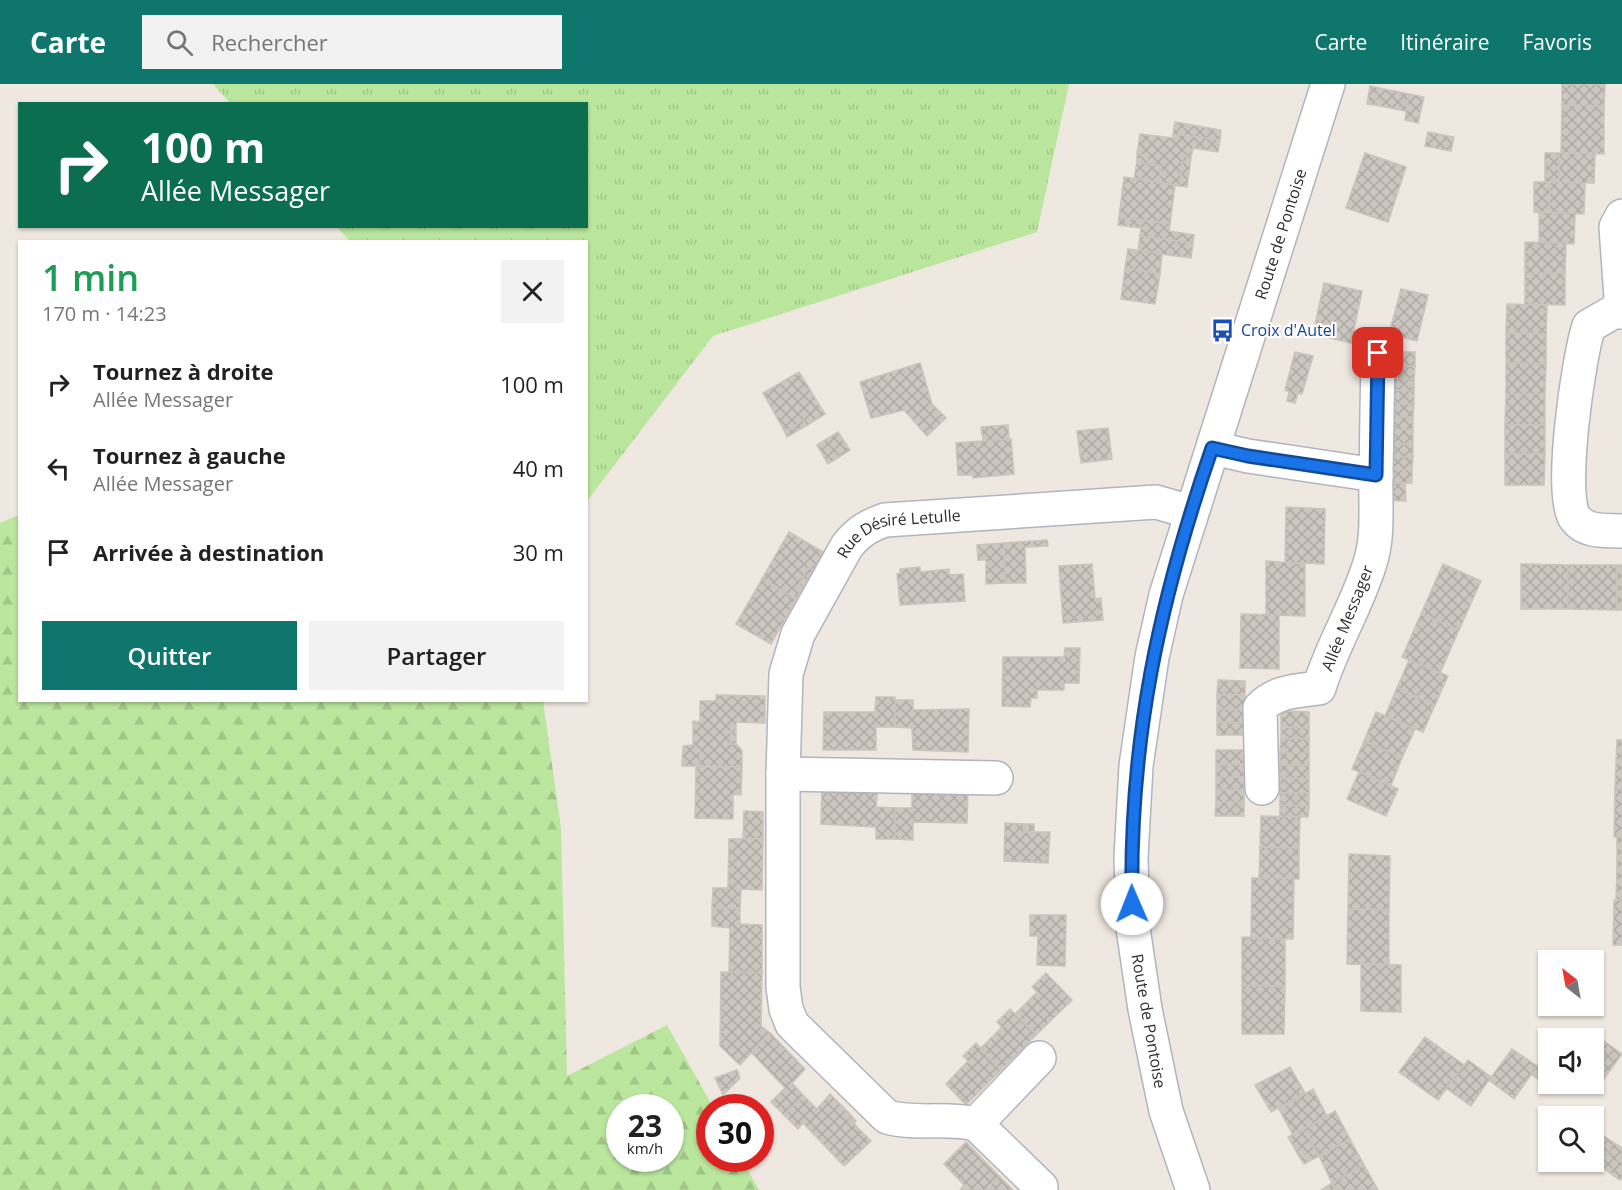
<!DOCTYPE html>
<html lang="fr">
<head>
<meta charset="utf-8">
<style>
  body { margin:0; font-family:"Open Sans",sans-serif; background:#f2f2f2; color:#222; height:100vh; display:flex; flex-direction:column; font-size:22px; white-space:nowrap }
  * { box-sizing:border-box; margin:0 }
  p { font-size:20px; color:#767676 }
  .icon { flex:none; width:33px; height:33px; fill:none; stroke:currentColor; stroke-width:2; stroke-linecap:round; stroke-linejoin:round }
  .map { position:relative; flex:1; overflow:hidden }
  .sheet { position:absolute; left:18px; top:156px; width:570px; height:462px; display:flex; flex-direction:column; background:#fff; border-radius:0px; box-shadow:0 2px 4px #0004 }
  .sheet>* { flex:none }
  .top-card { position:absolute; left:18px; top:18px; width:570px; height:126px; border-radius:0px; box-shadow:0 2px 4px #0004; background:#0b6e4f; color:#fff; overflow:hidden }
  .needle { width:39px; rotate:329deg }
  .buttons { position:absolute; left:1538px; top:866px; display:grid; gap:12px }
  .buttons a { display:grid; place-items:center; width:66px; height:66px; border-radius:0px; background:#fff; box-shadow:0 2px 4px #0004; font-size:30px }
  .speed { position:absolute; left:606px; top:1010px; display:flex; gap:12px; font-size:30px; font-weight:700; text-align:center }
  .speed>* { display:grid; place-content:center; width:78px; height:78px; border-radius:50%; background:#fff; box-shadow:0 2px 4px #0004; line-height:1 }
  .speed small { font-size:15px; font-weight:400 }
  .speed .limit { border:9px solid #d22; background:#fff; color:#111 }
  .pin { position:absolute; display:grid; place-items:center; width:51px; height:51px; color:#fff; margin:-26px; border-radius:12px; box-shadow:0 3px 9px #0006 }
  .me { position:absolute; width:66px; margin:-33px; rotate:359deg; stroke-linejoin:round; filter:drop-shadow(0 0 4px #0008) }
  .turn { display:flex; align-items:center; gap:21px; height:126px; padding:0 24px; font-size:27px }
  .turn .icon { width:78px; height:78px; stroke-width:2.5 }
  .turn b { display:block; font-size:42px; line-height:51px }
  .round { display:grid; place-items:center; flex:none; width:63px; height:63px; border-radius:0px; background:#f2f2f2 }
  .summary { display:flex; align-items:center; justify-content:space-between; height:102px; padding:0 24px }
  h1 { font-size:36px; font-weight:600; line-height:45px; color:#1e9e55 }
  .action { display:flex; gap:12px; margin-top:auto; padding:12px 24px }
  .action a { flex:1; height:69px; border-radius:0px; background:#0f766e; color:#fff; font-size:24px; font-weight:600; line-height:69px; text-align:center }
  .action a+a { background:#f2f2f2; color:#222 }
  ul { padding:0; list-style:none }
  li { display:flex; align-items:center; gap:18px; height:84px; padding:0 24px }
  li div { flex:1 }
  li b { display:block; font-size:22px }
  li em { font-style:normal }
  header { display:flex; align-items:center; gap:36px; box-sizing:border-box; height:84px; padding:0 30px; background:#0f766e; color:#fff }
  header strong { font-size:28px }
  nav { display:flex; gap:33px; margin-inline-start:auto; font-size:21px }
  .search { width:420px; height:54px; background:#f2f2f2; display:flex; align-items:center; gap:15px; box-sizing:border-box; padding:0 21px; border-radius:0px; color:#767676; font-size:22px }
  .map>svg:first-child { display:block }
</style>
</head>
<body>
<header>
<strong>Carte</strong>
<div class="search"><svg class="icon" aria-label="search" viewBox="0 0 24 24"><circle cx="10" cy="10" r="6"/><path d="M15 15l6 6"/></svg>Rechercher</div>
<nav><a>Carte</a><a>Itinéraire</a><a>Favoris</a></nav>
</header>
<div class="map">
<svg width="1622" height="1106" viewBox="0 0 1622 1106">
  <defs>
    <pattern id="grass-tufts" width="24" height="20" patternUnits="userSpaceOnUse" patternTransform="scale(1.5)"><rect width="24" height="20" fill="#bae69d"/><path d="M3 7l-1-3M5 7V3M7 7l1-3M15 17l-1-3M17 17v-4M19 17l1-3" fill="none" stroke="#a0c688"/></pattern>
    <pattern id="forest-firs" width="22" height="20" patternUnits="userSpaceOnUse" patternTransform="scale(1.5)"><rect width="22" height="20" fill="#bae69d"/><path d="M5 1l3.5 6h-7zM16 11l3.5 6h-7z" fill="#a0c688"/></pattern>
    <pattern id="building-cross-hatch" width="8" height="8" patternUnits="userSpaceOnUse" patternTransform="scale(1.5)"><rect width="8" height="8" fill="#cbc6bf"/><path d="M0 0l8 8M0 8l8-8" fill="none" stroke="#afaaa4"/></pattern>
  </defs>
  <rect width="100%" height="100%" fill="#efe8e1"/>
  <polygon fill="url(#grass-tufts)" points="213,0 1069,0 1037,148 713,252 587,417 586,158 350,157 337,143 586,142 586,20 230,19"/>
  <path fill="url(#forest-firs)" fill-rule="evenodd" d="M19,431L20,616L543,617L561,744L567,992L667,941L713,1023H710V1074H741L759,1106H0V439ZM620,1023H670V1074H620Z"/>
  <g fill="url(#building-cross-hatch)" stroke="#cbc4ba" stroke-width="1.5">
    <polygon points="1562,0 1605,0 1604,22 1562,21"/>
    <polygon points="1370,2 1379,4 1375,21 1367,20"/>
    <polygon points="1379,4 1409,10 1406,27 1375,21"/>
    <polygon points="1409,10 1424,13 1418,39 1405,36"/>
    <polygon points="1562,21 1604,22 1604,70 1561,69"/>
    <polygon points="1175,38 1221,46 1220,56 1173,50"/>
    <polygon points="1428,48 1454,53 1451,67 1425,62"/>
    <polygon points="1140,50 1173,54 1173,50 1220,56 1218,68 1193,64 1191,73 1183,72 1180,102 1159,98 1161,82 1147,80 1148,72 1137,70"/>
    <polygon points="1365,69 1406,83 1388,138 1346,124"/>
    <rect x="1545" y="69" width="14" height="29"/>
    <polygon points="1559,69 1595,69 1594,99 1559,98"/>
    <polygon points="1137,70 1148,72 1147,80 1137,78"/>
    <polygon points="1183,72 1191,73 1187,103 1180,102"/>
    <polygon points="1137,78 1161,82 1159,98 1134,95"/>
    <polygon points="1124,93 1175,101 1170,140 1119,133"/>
    <polygon points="1534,98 1550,98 1549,129 1534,128"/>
    <polygon points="1550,98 1585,99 1584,130 1549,129"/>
    <polygon points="1539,128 1575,129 1574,160 1539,158"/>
    <polygon points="1119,133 1170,140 1169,147 1194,151 1193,159 1140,152 1141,144 1118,141"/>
    <polygon points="1140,152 1193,159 1191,174 1138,167"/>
    <polygon points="1525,158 1566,159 1565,189 1525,190"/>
    <polygon points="1128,165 1162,170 1160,190 1125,184"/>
    <polygon points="1125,184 1160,190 1155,220 1121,215"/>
    <polygon points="1565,189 1565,221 1525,220 1525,190"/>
    <polygon points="1324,199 1362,207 1351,259 1313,250"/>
    <polygon points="1401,205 1428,211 1417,257 1389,250"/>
    <polygon points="1507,220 1547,221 1546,250 1506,249"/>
    <polygon points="1506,249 1546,250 1546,280 1506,279"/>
    <polygon points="1295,268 1313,272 1302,310 1298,309 1295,319 1287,317 1289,308 1285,306"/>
    <polygon points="1387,268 1415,268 1415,282 1387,281"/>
    <polygon points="920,279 932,320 946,334 927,352 904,326 871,334 860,298"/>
    <polygon points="1506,279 1546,280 1545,310 1506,310"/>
    <polygon points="1387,281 1415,282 1414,295 1386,294"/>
    <polygon points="799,288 825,330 806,342 803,336 785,348 763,309"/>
    <polygon points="1386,294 1414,295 1414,307 1386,306"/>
    <polygon points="1386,306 1414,307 1414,320 1386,319"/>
    <polygon points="1506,310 1545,310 1545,341 1505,341"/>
    <polygon points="1386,319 1414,320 1413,333 1386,332"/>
    <polygon points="1386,332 1413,333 1413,346 1385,345"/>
    <polygon points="803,336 806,342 787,353 785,348"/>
    <polygon points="1008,341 1009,355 983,357 981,343"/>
    <rect x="1505" y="341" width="40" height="29"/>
    <polygon points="1108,344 1112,375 1081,379 1077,347"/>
    <polygon points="1385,345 1413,346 1413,360 1385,361"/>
    <polygon points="838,348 850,366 828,380 817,361"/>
    <polygon points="1011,355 1014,390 973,394 973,391 958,391 956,359"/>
    <polygon points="1413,360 1413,373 1385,372 1385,361"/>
    <polygon points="1505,370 1545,370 1544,401 1505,401"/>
    <polygon points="1385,372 1413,373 1412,386 1385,385"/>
    <polygon points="1385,385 1412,386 1412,399 1385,399"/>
    <polygon points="1385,399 1405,399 1406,417 1384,416"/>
    <polygon points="1286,423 1325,425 1324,480 1285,478"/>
    <polygon points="789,448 823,468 813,486 808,484 799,501 803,503 796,515 762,495"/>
    <polygon points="1047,456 1048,462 1025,463 1026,499 1005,499 1004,459"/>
    <polygon points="1004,459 1005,499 986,500 986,476 978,476 977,461"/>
    <polygon points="1266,477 1305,480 1305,532 1266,531"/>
    <polygon points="1092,480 1095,515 1101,514 1103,536 1063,539 1059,482"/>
    <polygon points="1443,480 1481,497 1459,546 1421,530"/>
    <polygon points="1521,480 1568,481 1568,525 1521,525"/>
    <polygon points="1568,481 1617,481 1617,526 1568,525"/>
    <rect x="1617" y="481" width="5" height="45"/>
    <polygon points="920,483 920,488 949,485 949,491 963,490 965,517 900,521 897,490 900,489 900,485"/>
    <polygon points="808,484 813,486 803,503 799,501"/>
    <polygon points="762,495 796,515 771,560 736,540"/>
    <polygon points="1241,530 1279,531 1279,585 1240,584"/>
    <polygon points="1421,530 1459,546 1440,589 1402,573"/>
    <polygon points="1065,564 1080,564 1079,599 1064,599 1064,606 1037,606 1037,614 1031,614 1030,623 1002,622 1003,573 1064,573"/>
    <polygon points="1409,576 1448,592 1435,621 1397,604"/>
    <polygon points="1218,596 1245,597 1245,611 1217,611"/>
    <polygon points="1397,604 1435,621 1423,648 1385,632"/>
    <polygon points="716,611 765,612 765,639 736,638 736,646 731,646 731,660 736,660 742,666 742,683 699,682 700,666 693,661 693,637 700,638 700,617 716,617"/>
    <polygon points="1217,611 1245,611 1245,626 1217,625"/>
    <polygon points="876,613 895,613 895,643 876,643 876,666 823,666 824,628 875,628"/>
    <polygon points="895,616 913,616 913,626 969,625 968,668 913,666 912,644 895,643"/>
    <polygon points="1217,625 1245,626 1245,639 1217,638"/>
    <polygon points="1281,627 1309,628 1309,644 1281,643"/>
    <polygon points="1376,628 1415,645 1402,674 1364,657"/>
    <polygon points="1217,638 1245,639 1244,651 1217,651"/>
    <polygon points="1281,643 1309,644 1309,655 1281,655"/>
    <rect x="731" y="646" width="5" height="14"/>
    <polygon points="1281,655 1309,655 1309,669 1280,669"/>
    <polygon points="1617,656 1622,656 1622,705 1615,705"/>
    <polygon points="1364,657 1402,674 1391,701 1352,685"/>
    <polygon points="693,661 700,666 699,682 682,682 683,662"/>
    <rect x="1216" y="666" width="28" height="14"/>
    <rect x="1280" y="669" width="29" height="12"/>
    <rect x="1216" y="680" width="28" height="13"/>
    <polygon points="1280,681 1309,681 1309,695 1280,694"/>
    <polygon points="696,683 742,683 741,711 733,710 733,735 695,734"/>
    <polygon points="1359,688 1398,705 1386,732 1347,715"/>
    <rect x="1216" y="693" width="28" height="13"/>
    <polygon points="1280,694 1309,695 1309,709 1280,709"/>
    <polygon points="822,701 878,702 876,723 895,724 895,755 876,755 876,743 821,740"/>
    <polygon points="912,703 968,704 967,739 913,738 913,756 895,755 895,724 912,724"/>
    <polygon points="1615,705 1622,705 1622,753 1614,753"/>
    <rect x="1216" y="706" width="28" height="12"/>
    <polygon points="1280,709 1309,709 1309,722 1280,721"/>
    <polygon points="1216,718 1244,718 1244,732 1215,732"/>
    <polygon points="1280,721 1309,722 1308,733 1280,732"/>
    <polygon points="744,727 763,728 763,755 743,755"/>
    <polygon points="1261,732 1300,733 1299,764 1260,763"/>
    <polygon points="1005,739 1024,740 1024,748 1050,748 1048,779 1004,777"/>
    <rect x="1024" y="740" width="10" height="8"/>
    <rect x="1617" y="753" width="5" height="31"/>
    <polygon points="729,755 763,755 762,806 741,805 740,824 712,824 713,804 728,804"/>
    <polygon points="1260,763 1299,764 1299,795 1259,794"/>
    <polygon points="1349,770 1390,772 1389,826 1348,825"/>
    <polygon points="1617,784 1622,784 1622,816 1616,816"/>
    <polygon points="1252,794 1294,794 1293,855 1251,853"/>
    <polygon points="1614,816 1622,816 1622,861 1613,861"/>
    <polygon points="712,824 740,824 740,840 762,841 762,889 729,888 730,844 712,842"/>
    <polygon points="1348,825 1389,826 1389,881 1347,880"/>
    <polygon points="1030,831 1066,831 1065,882 1037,881 1038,852 1030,852"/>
    <polygon points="1242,853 1285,855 1285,902 1242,901"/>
    <polygon points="1361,880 1401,881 1401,928 1361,927"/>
    <polygon points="721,888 762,889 761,942 770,949 740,981 720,962"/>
    <polygon points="1046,889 1072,916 1036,951 1015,930 1037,908 1032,903"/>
    <polygon points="1242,901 1285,902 1284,950 1242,950"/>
    <polygon points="1010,925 1036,951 1001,986 981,964 1002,943 997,938"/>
    <polygon points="770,949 805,985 792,999 804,1012 784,1031 771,1018 785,1004 752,969"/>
    <polygon points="1597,952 1622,970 1601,999 1593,993 1593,957"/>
    <polygon points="1425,953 1464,981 1438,1016 1399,988"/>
    <polygon points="976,959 1001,986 966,1021 946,1000 968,977 963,972"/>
    <polygon points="1512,965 1537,982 1514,1015 1489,996"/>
    <polygon points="1548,967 1548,999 1563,999 1556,1008 1531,990"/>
    <polygon points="1468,976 1491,993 1471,1022 1446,1004"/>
    <polygon points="1290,983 1305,1009 1271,1028 1255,1001"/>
    <polygon points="737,986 740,994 723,1011 715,994"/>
    <polygon points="1313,1005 1327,1032 1293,1051 1279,1025"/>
    <polygon points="830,1010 847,1027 844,1030 871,1057 844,1082 803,1039 798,1045 784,1031 804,1012 817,1025"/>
    <polygon points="847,1027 856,1037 854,1040 844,1030"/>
    <polygon points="1335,1027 1350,1055 1319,1072 1304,1045"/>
    <polygon points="1304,1045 1315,1066 1300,1074 1288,1053"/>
    <polygon points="1604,1052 1614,1059 1599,1081 1593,1077 1593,1068"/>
    <polygon points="1350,1055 1364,1081 1332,1099 1319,1072"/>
    <polygon points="966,1058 999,1092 986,1106 960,1106 964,1101 944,1080"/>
    <polygon points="1614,1059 1622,1064 1622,1071 1610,1089 1599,1081"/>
    <polygon points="1315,1066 1319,1072 1304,1080 1300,1074"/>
    <polygon points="1622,1071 1622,1094 1620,1096 1610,1089"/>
    <polygon points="1364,1081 1378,1106 1336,1106 1332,1099"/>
    <polygon points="999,1092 1013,1106 986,1106"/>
    <polygon points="1332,1099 1336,1106 1321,1106"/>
  </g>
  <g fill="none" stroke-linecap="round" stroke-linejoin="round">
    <defs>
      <g id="minor">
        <polyline points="1622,132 1616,143 1622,228"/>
        <path d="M1620,224L1589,242C1579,270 1558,413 1575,434C1586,449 1605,446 1622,447"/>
        <path d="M1213,364L1248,372L1376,391C1375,420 1379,452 1370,479C1357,522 1332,561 1319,604C1298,607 1275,607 1260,624L1262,704"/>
        <polyline points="1376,391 1378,269"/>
        <polyline points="783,690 996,694"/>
        <polyline points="976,1040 1039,974"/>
        <path id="s1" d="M1041,1103L976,1040C947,1033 916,1041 887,1033L792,940L786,925L783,903V690L786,590L798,550L847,462C858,448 868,442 885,436L1156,418L1191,428"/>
        <path id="s2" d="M1193,1106L1166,1027L1145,925L1133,844L1131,773L1136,682L1152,573L1166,511L1328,0"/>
      </g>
    </defs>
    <use href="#minor" stroke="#b1b4be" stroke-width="36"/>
    <use href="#minor" stroke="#fff" stroke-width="33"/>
  </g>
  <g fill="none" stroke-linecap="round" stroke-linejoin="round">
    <defs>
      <path id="route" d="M1132,820C1129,656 1159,518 1212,364L1248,372L1376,391L1378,269"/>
    </defs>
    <use href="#route" stroke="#114b97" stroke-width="15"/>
    <use href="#route" stroke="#1a73e8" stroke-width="10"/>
  </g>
  <defs>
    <symbol id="bus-bare" viewBox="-9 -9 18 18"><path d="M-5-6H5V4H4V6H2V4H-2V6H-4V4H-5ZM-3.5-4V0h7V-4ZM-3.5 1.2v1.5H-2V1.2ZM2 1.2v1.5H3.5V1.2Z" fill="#1a4fb4" stroke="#fff" stroke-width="2.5" paint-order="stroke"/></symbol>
  </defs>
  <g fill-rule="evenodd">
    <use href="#bus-bare" x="1206" y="230" width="33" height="33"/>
  </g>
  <g text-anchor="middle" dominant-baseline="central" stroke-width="4.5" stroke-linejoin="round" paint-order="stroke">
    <g font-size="16" fill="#2e2e2e" stroke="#fff">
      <text stroke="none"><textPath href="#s2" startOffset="984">Route de Pontoise</textPath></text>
      <text stroke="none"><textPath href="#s1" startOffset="862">Rue Désiré Letulle</textPath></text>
      <text transform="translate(1347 534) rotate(-68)">Allée Messager</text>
      <text transform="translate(1149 937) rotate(80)">Route de Pontoise</text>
    </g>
    <g font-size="16" fill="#164399" stroke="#fff" text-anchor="start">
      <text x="1241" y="246">Croix d'Autel</text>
    </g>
  </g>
</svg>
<div class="buttons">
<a><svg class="needle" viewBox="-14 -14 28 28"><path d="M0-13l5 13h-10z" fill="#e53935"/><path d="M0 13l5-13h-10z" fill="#767676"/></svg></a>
<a><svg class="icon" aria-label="sound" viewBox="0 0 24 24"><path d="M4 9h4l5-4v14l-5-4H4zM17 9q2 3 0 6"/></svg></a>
<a><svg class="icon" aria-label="search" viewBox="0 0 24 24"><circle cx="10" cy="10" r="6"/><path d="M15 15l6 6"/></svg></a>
</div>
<div class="speed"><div>23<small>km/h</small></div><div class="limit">30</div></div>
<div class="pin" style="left:1378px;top:269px;background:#d93025"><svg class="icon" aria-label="arrive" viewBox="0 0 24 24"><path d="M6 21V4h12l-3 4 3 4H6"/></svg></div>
<svg class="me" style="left:1132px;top:820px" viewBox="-20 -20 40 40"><circle r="19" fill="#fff"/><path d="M0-13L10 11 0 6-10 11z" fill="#1a73e8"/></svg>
<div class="top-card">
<div class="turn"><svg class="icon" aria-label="right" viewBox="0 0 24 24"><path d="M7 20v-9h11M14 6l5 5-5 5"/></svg><div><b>100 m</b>Allée Messager</div></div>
</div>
<section class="sheet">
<div class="summary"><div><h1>1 min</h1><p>170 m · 14:23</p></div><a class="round"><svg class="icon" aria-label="close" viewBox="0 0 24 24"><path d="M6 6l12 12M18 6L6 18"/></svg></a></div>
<ul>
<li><svg class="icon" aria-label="right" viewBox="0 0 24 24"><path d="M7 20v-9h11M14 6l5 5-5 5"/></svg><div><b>Tournez à droite</b><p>Allée Messager</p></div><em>100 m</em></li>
<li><svg class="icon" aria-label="left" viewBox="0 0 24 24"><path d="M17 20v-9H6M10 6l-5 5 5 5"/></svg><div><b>Tournez à gauche</b><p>Allée Messager</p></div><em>40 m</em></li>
<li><svg class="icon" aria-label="arrive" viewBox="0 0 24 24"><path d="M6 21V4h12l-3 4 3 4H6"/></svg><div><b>Arrivée à destination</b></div><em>30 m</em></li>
</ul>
<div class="action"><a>Quitter</a><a>Partager</a></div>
</section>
</div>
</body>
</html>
